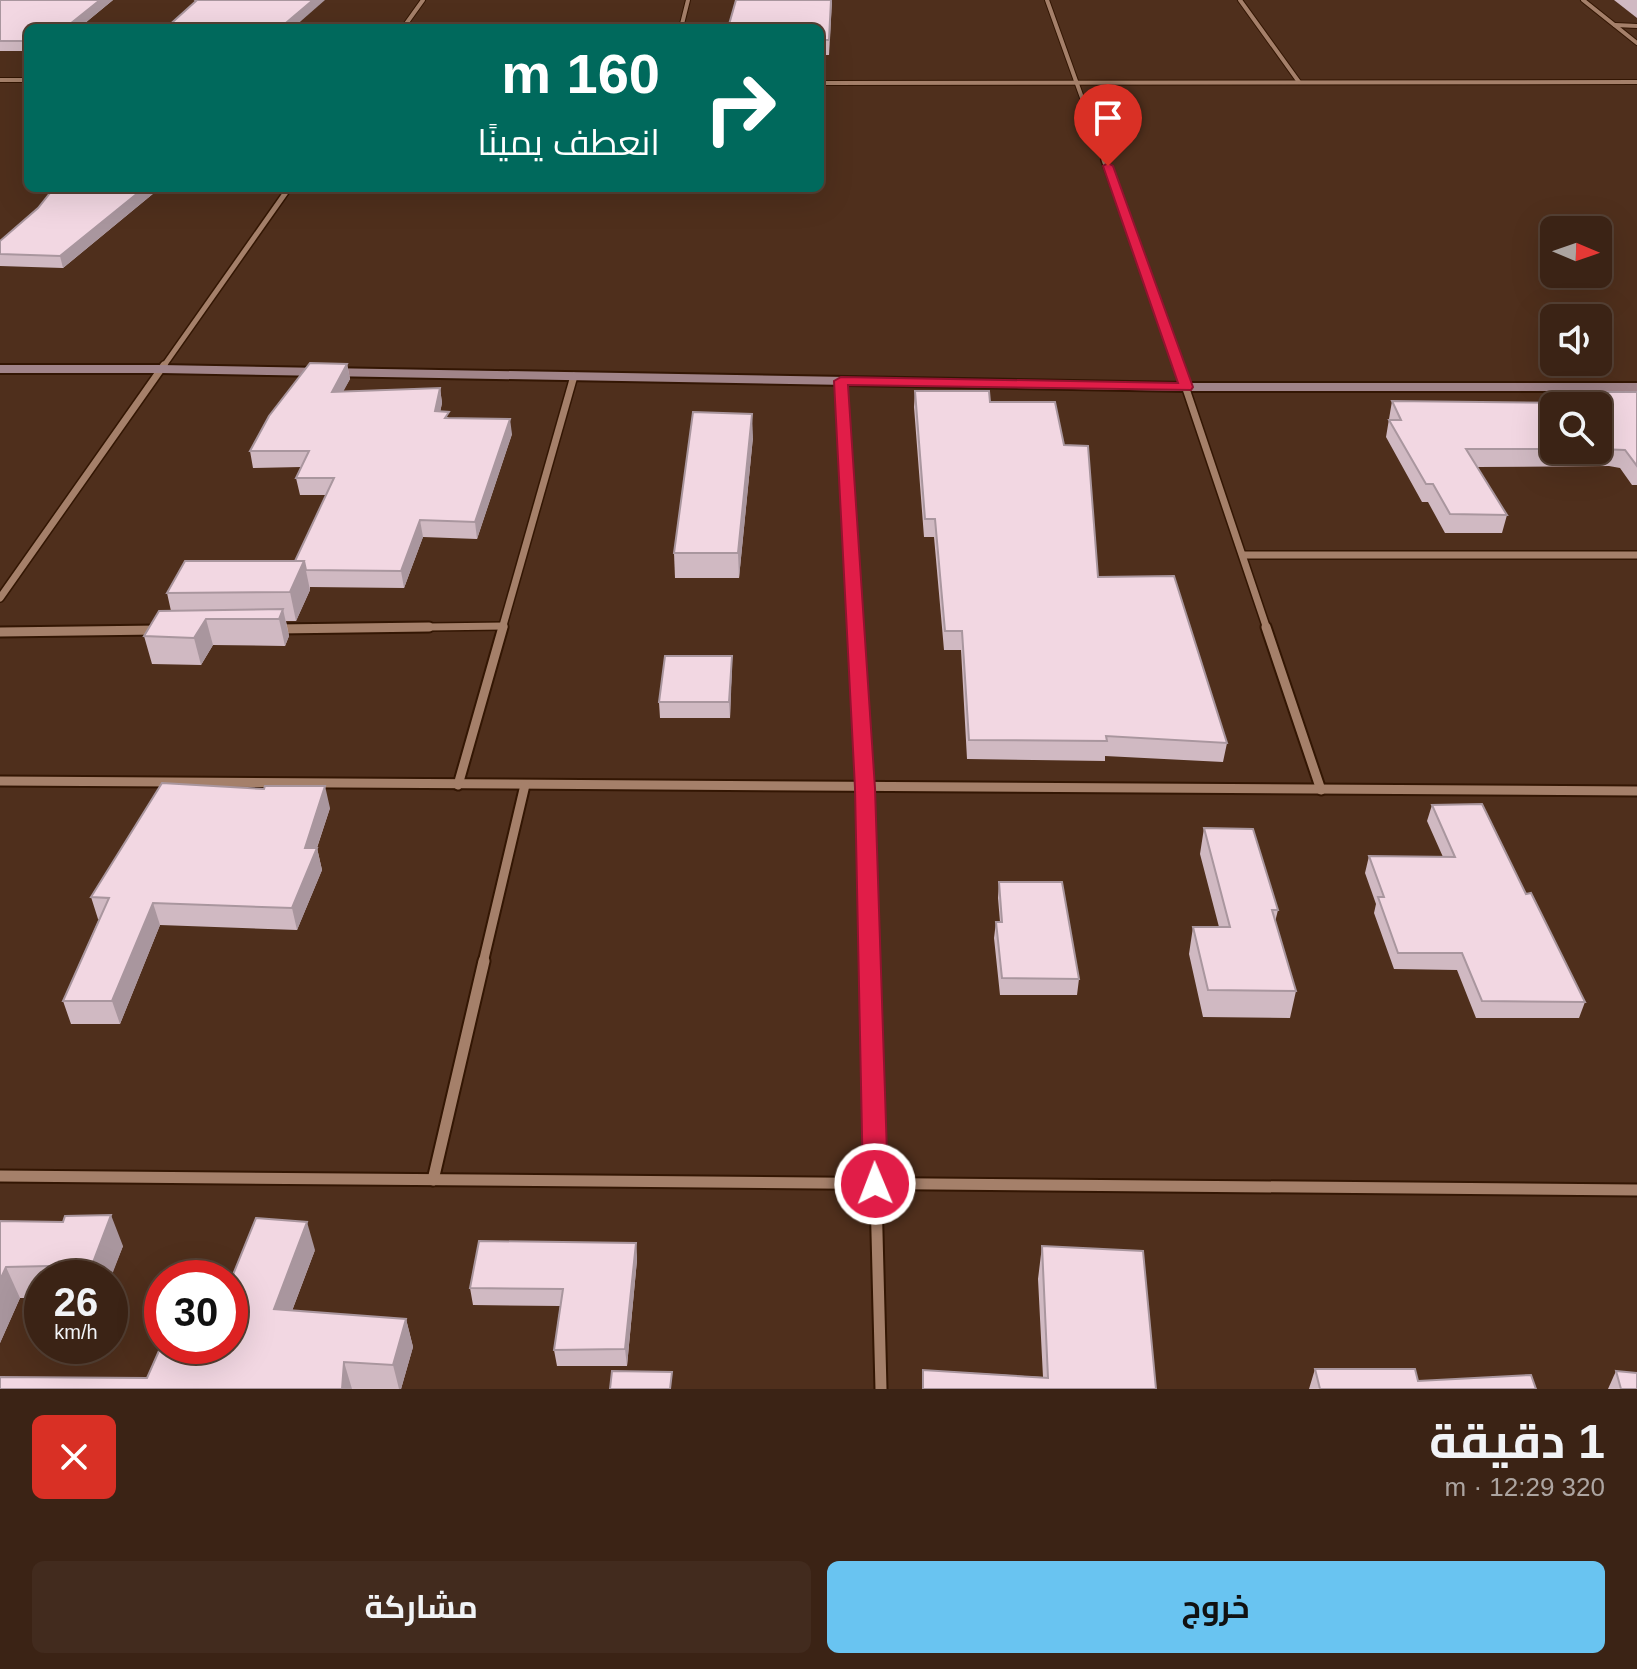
<!DOCTYPE html>
<html lang="ar">
<head>
<meta charset="utf-8">
<style>
  body { margin:0; font-family:Helvetica,Cairo,sans-serif; background:#422b1e; color:#f1f3f6; direction:rtl; height:100vh; display:flex; flex-direction:column; font-size:30px; white-space:nowrap }
  * { box-sizing:border-box; margin:0 }
  p { font-size:26px; color:#aca4a0 }
  .icon { flex:none; width:44px; height:44px; fill:none; stroke:currentColor; stroke-width:2; stroke-linecap:round; stroke-linejoin:round }
  .map { position:relative; height:1389px; overflow:hidden; direction:ltr }
  .side { display:flex; flex-direction:column; background:#3b2315; flex:1 }
  .side>* { flex:none }
  .guide { position:absolute; left:24px; top:24px; width:800px; height:168px; border-radius:12px; box-shadow:0 8px 32px #0002,0 0 0 2px #544034; direction:rtl; background:#00695c; color:#fff; overflow:hidden }
  .needle { width:52px; rotate:92deg }
  .tools { position:absolute; left:1540px; top:216px; display:grid; gap:16px }
  .tools a { display:grid; place-items:center; width:72px; height:72px; border-radius:12px; background:#3b2315; box-shadow:0 8px 32px #0002,0 0 0 2px #544034; font-size:40px }
  .speed { position:absolute; left:24px; top:1260px; display:flex; gap:16px; font-size:40px; font-weight:700; text-align:center }
  .speed>* { display:grid; place-content:center; width:104px; height:104px; border-radius:50%; background:#3b2315; box-shadow:0 8px 32px #0002,0 0 0 2px #544034; line-height:1 }
  .speed small { font-size:20px; font-weight:400 }
  .speed .limit { border:12px solid #d22; background:#fff; color:#111 }
  .pin { position:absolute; display:grid; place-items:center; width:68px; height:68px; color:#fff; margin:-82px -34px; border-radius:50% 50% 50% 0; rotate:-45deg; box-shadow:0 0 8px #0007 }
  .pin .icon { rotate:45deg }
  .me { position:absolute; width:88px; margin:-44px; rotate:359deg; stroke-linejoin:round; filter:drop-shadow(0 0 6px #0008) }
  .turn { display:flex; align-items:center; gap:28px; height:168px; padding:0 32px; font-size:36px }
  .turn .icon { width:104px; height:104px; stroke-width:2.5 }
  .turn b { display:block; font-size:56px; line-height:68px }
  .round { display:grid; place-items:center; flex:none; width:84px; height:84px; border-radius:12px; background:#422b1e }
  .head { display:flex; align-items:center; justify-content:space-between; height:136px; padding:0 32px }
  h1 { font-size:48px; font-weight:700; line-height:60px }
  .primary-button { display:flex; gap:16px; margin-top:auto; padding:16px 32px }
  .primary-button a { flex:1; height:92px; border-radius:12px; background:#69c4f1; color:#111; font-size:32px; font-weight:700; line-height:92px; text-align:center }
  .primary-button a+a { background:#422b1e; color:#f1f3f6 }
  .map>svg:first-child { display:block }
</style>
</head>
<body>
<div class="map">
<svg width="1637" height="1389" viewBox="0 0 1637 1389">
  <rect width="100%" height="100%" fill="#4f2f1c"/>
  <g fill="none" stroke-linecap="round" stroke-linejoin="round">
    <defs>
      <g id="street-far4">
        <polyline points="1047,0 1105,162"/>
        <polyline points="1240,0 1299,82"/>
        <polyline points="1583,0 1637,43"/>
        <polyline points="1615,25 1637,26"/>
        <polyline points="403,28 423,0"/>
        <polyline points="681,28 688,0"/>
        <polyline points="0,80 28,80"/>
        <polyline points="820,83 1637,82"/>
      </g>
      <g id="street-far3">
        <polyline points="1104,160 1179,367"/>
        <polyline points="163,367 289,188"/>
      </g>
      <g id="street-far2">
        <polyline points="1178,365 1267,629"/>
        <polyline points="841,381 856,629"/>
        <polyline points="1243,555 1637,555"/>
        <polyline points="0,598 164,365"/>
        <polyline points="278,629 504,626"/>
        <polyline points="502,629 574,376"/>
      </g>
      <g id="street-far1">
        <polyline points="856,627 865,788 870,963"/>
        <polyline points="1266,627 1321,790"/>
        <polyline points="277,629 429,627"/>
        <polyline points="0,632 159,630"/>
        <polyline points="0,781 1637,791"/>
        <polyline points="458,785 503,627"/>
        <polyline points="483,963 525,785"/>
      </g>
      <g id="street">
        <polyline points="870,961 881,1389"/>
        <polyline points="0,1176 1637,1190"/>
        <polyline points="433,1180 484,961"/>
      </g>
      <polygon id="secondary" points="0,365 161,365 1186,383 1637,383 1637,391 1186,391 161,373 0,373"/>
    </defs>
    <use href="#street-far4" stroke="#331603" stroke-width="6"/>
    <use href="#street-far3" stroke="#331603" stroke-width="8"/>
    <use href="#street-far2" stroke="#331603" stroke-width="10"/>
    <use href="#street-far1" stroke="#331603" stroke-width="13"/>
    <use href="#street" stroke="#331603" stroke-width="15"/>
    <use href="#secondary" stroke="#331603" stroke-width="4"/>
    <use href="#street-far4" stroke="#a5806a" stroke-width="4"/>
    <use href="#street-far3" stroke="#a5806a" stroke-width="5"/>
    <use href="#street-far2" stroke="#a5806a" stroke-width="7"/>
    <use href="#street-far1" stroke="#a5806a" stroke-width="9"/>
    <use href="#street" stroke="#a5806a" stroke-width="11"/>
    <use href="#secondary" fill="#a18489" fill-rule="evenodd"/>
  </g>
  <g fill="#d0b9c2" fill-rule="evenodd">
    <polygon points="0,0 113,0 79,28 28,28 28,51 0,51"/>
    <polygon points="832,0 829,55 820,55 820,28"/>
    <polygon points="1614,0 1637,0 1637,18"/>
    <polygon points="54,188 160,188 63,268 0,266 0,241 38,208"/>
    <polygon points="347,364 350,379 343,391 440,388 442,403 440,412 449,418 512,434 477,539 423,537 404,588 310,587 310,590 296,621 286,621 289,636 285,646 213,645 201,665 152,664 144,636 171,611 167,593 295,561 326,495 300,495 296,478 301,467 253,468 250,451"/>
    <polygon points="915,391 990,402 1064,445 1098,577 1227,743 1223,762 1105,756 1105,761 967,759 961,650 944,650 934,537 924,537 914,407"/>
    <path d="M1568,392H1637V485H1632L1620,468L1609,466L1477,467L1507,515L1502,533H1445L1428,502H1422L1386,437L1392,401L1565,403ZM1554,406H1598V450H1554Z"/>
    <polygon points="753,437 739,578 675,578 674,553"/>
    <polygon points="732,656 730,718 660,718 659,702"/>
    <polygon points="1432,805 1526,894 1585,1002 1579,1018 1476,1018 1457,970 1394,969 1374,913 1376,904 1365,873 1369,856 1443,857 1427,821"/>
    <polygon points="330,808 317,848 322,870 297,930 160,925 120,1024 71,1024 63,1001 99,919 98,919 91,897"/>
    <polygon points="1204,828 1278,910 1275,922 1296,991 1290,1018 1203,1017 1189,954 1193,927 1219,927 1200,854"/>
    <polygon points="999,882 1079,979 1077,995 1000,995 994,938 996,922 1000,922 998,898"/>
    <polygon points="0,1221 123,1246 110,1278 42,1278 42,1298 20,1298 0,1343"/>
    <polygon points="636,1243 637,1260 627,1366 557,1366 554,1350 560,1306 473,1305 470,1288"/>
    <polygon points="1042,1246 1156,1389 922,1389 923,1370 1043,1377 1038,1279"/>
    <polygon points="315,1250 292,1311 406,1319 413,1347 401,1389 0,1389 147,1378 230,1346"/>
    <polygon points="1315,1369 1418,1381 1536,1389 1309,1389"/>
    <polygon points="1616,1371 1637,1389 1608,1389"/>
  </g>
  <g fill="#a9969e">
    <polygon points="100,0 113,0 79,28 65,28"/>
    <polygon points="313,0 325,0 293,28 280,28"/>
    <polygon points="144,188 160,188 63,268 60,256"/>
    <polygon points="347,364 350,379 335,407 332,392"/>
    <polygon points="440,388 442,403 437,427 435,411"/>
    <polygon points="752,414 753,437 739,578 738,553"/>
    <polygon points="510,419 512,434 477,539 475,522"/>
    <polygon points="420,520 423,537 404,588 401,571"/>
    <polygon points="304,561 310,590 296,621 290,592"/>
    <polygon points="283,609 289,636 285,646 279,619"/>
    <polygon points="206,619 213,645 201,665 194,638"/>
    <polygon points="732,656 732,671 730,718 729,702"/>
    <polygon points="325,786 330,808 315,853 317,848 322,870 297,930 292,908 305,848"/>
    <polygon points="153,903 160,925 120,1024 112,1001"/>
    <polygon points="111,1215 123,1246 110,1280 110,1278 97,1278 92,1265"/>
    <polygon points="307,1222 315,1250 282,1337 274,1309"/>
    <polygon points="636,1243 637,1260 627,1366 625,1349"/>
    <polygon points="6,1267 20,1298 0,1343 0,1280"/>
    <polygon points="406,1319 413,1347 401,1389 399,1389 393,1365"/>
    <polygon points="344,1362 352,1389 342,1389"/>
  </g>
  <g fill="#f2d7e2" stroke="#a9969e" stroke-width="2">
    <polygon points="0,0 100,0 65,28 28,28 28,41 0,41"/>
    <polygon points="195,0 313,0 280,28 166,28 196,1"/>
    <polygon points="736,0 831,0 829,40 820,40 820,28 728,28"/>
    <polygon points="54,188 144,188 60,256 0,254 0,241 38,208"/>
    <polygon points="310,363 347,364 332,392 440,388 435,411 449,412 445,418 510,419 475,522 420,520 401,571 306,570 304,561 295,561 334,478 296,478 309,451 250,451 269,416"/>
    <polygon points="915,391 989,391 990,402 1055,402 1064,445 1088,446 1098,577 1174,576 1227,743 1106,736 1107,741 969,740 962,631 945,631 935,519 925,519"/>
    <polygon points="1568,392 1637,392 1637,466 1625,450 1598,449 1598,406 1554,406 1554,449 1466,449 1507,515 1450,514 1433,484 1426,484 1389,420 1401,420 1392,401 1577,403"/>
    <polygon points="693,412 752,414 738,553 674,553"/>
    <polygon points="185,561 304,561 290,592 167,593"/>
    <polygon points="283,609 279,619 206,619 194,638 144,636 159,611"/>
    <polygon points="665,656 732,656 729,702 659,702"/>
    <polygon points="162,783 264,789 265,786 325,786 305,848 317,848 292,908 153,903 112,1001 63,1001 109,898 91,897"/>
    <polygon points="1482,804 1526,894 1531,893 1585,1002 1482,1001 1462,953 1398,953 1378,897 1384,897 1369,856 1455,857 1432,805"/>
    <polygon points="1204,828 1253,829 1278,910 1272,910 1296,991 1208,990 1193,927 1230,927"/>
    <polygon points="999,882 1062,882 1079,979 1002,978 996,922 1002,922"/>
    <polygon points="111,1215 92,1265 6,1267 0,1280 0,1221 63,1222 65,1216"/>
    <polygon points="256,1218 307,1222 274,1309 406,1319 393,1365 344,1362 342,1389 0,1389 0,1377 147,1378 162,1344 162,1346 230,1346 230,1282"/>
    <polygon points="479,1241 636,1243 625,1349 554,1350 563,1289 470,1288"/>
    <polygon points="1042,1246 1143,1251 1156,1389 923,1389 923,1370 1048,1378"/>
    <polygon points="1315,1369 1415,1369 1418,1381 1531,1375 1536,1389 1320,1389"/>
    <polygon points="612,1371 672,1372 670,1389 610,1389"/>
    <polygon points="1616,1371 1637,1373 1637,1389 1621,1389"/>
  </g>
  <polygon fill="#e11d48" stroke="#92132f" stroke-width="2" points="1108,163 1113,166 1193,387 1191,390 848,385 875,788 888,1184 884,1191 875,1194 866,1191 863,1184 855,788 834,381 841,377 1178,383 1103,166"/>
</svg>
<div class="tools">
<a><svg class="needle" viewBox="-14 -14 28 28"><path d="M0-13l5 13h-10z" fill="#e53935"/><path d="M0 13l5-13h-10z" fill="#aca4a0"/></svg></a>
<a><svg class="icon" aria-label="sound" viewBox="0 0 24 24"><path d="M4 9h4l5-4v14l-5-4H4zM17 9q2 3 0 6"/></svg></a>
<a><svg class="icon" aria-label="search" viewBox="0 0 24 24"><circle cx="10" cy="10" r="6"/><path d="M15 15l6 6"/></svg></a>
</div>
<div class="speed"><div>26<small>km/h</small></div><div class="limit">30</div></div>
<div class="pin" style="left:1108px;top:166px;background:#d93025"><svg class="icon" aria-label="arrive" viewBox="0 0 24 24"><path d="M6 21V4h12l-3 4 3 4H6"/></svg></div>
<svg class="me" style="left:875px;top:1184px" viewBox="-20 -20 40 40"><circle r="17" fill="#e11d48" stroke="#fff" stroke-width="3"/><path d="M0-11L8 9 0 5-8 9z" fill="#fff"/></svg>
<div class="guide">
<div class="turn"><svg class="icon" aria-label="right" viewBox="0 0 24 24"><path d="M7 20v-9h11M14 6l5 5-5 5"/></svg><div><b>160 m</b>انعطف يمينًا</div></div>
</div>
</div>
<section class="side">
<div class="head"><div><h1>1 دقيقة</h1><p>320 m · 12:29</p></div><a class="round" style="background:#d93025;color:#fff"><svg class="icon" aria-label="close" viewBox="0 0 24 24"><path d="M6 6l12 12M18 6L6 18"/></svg></a></div>
<div class="primary-button"><a>خروج</a><a>مشاركة</a></div>
</section>
</body>
</html>
